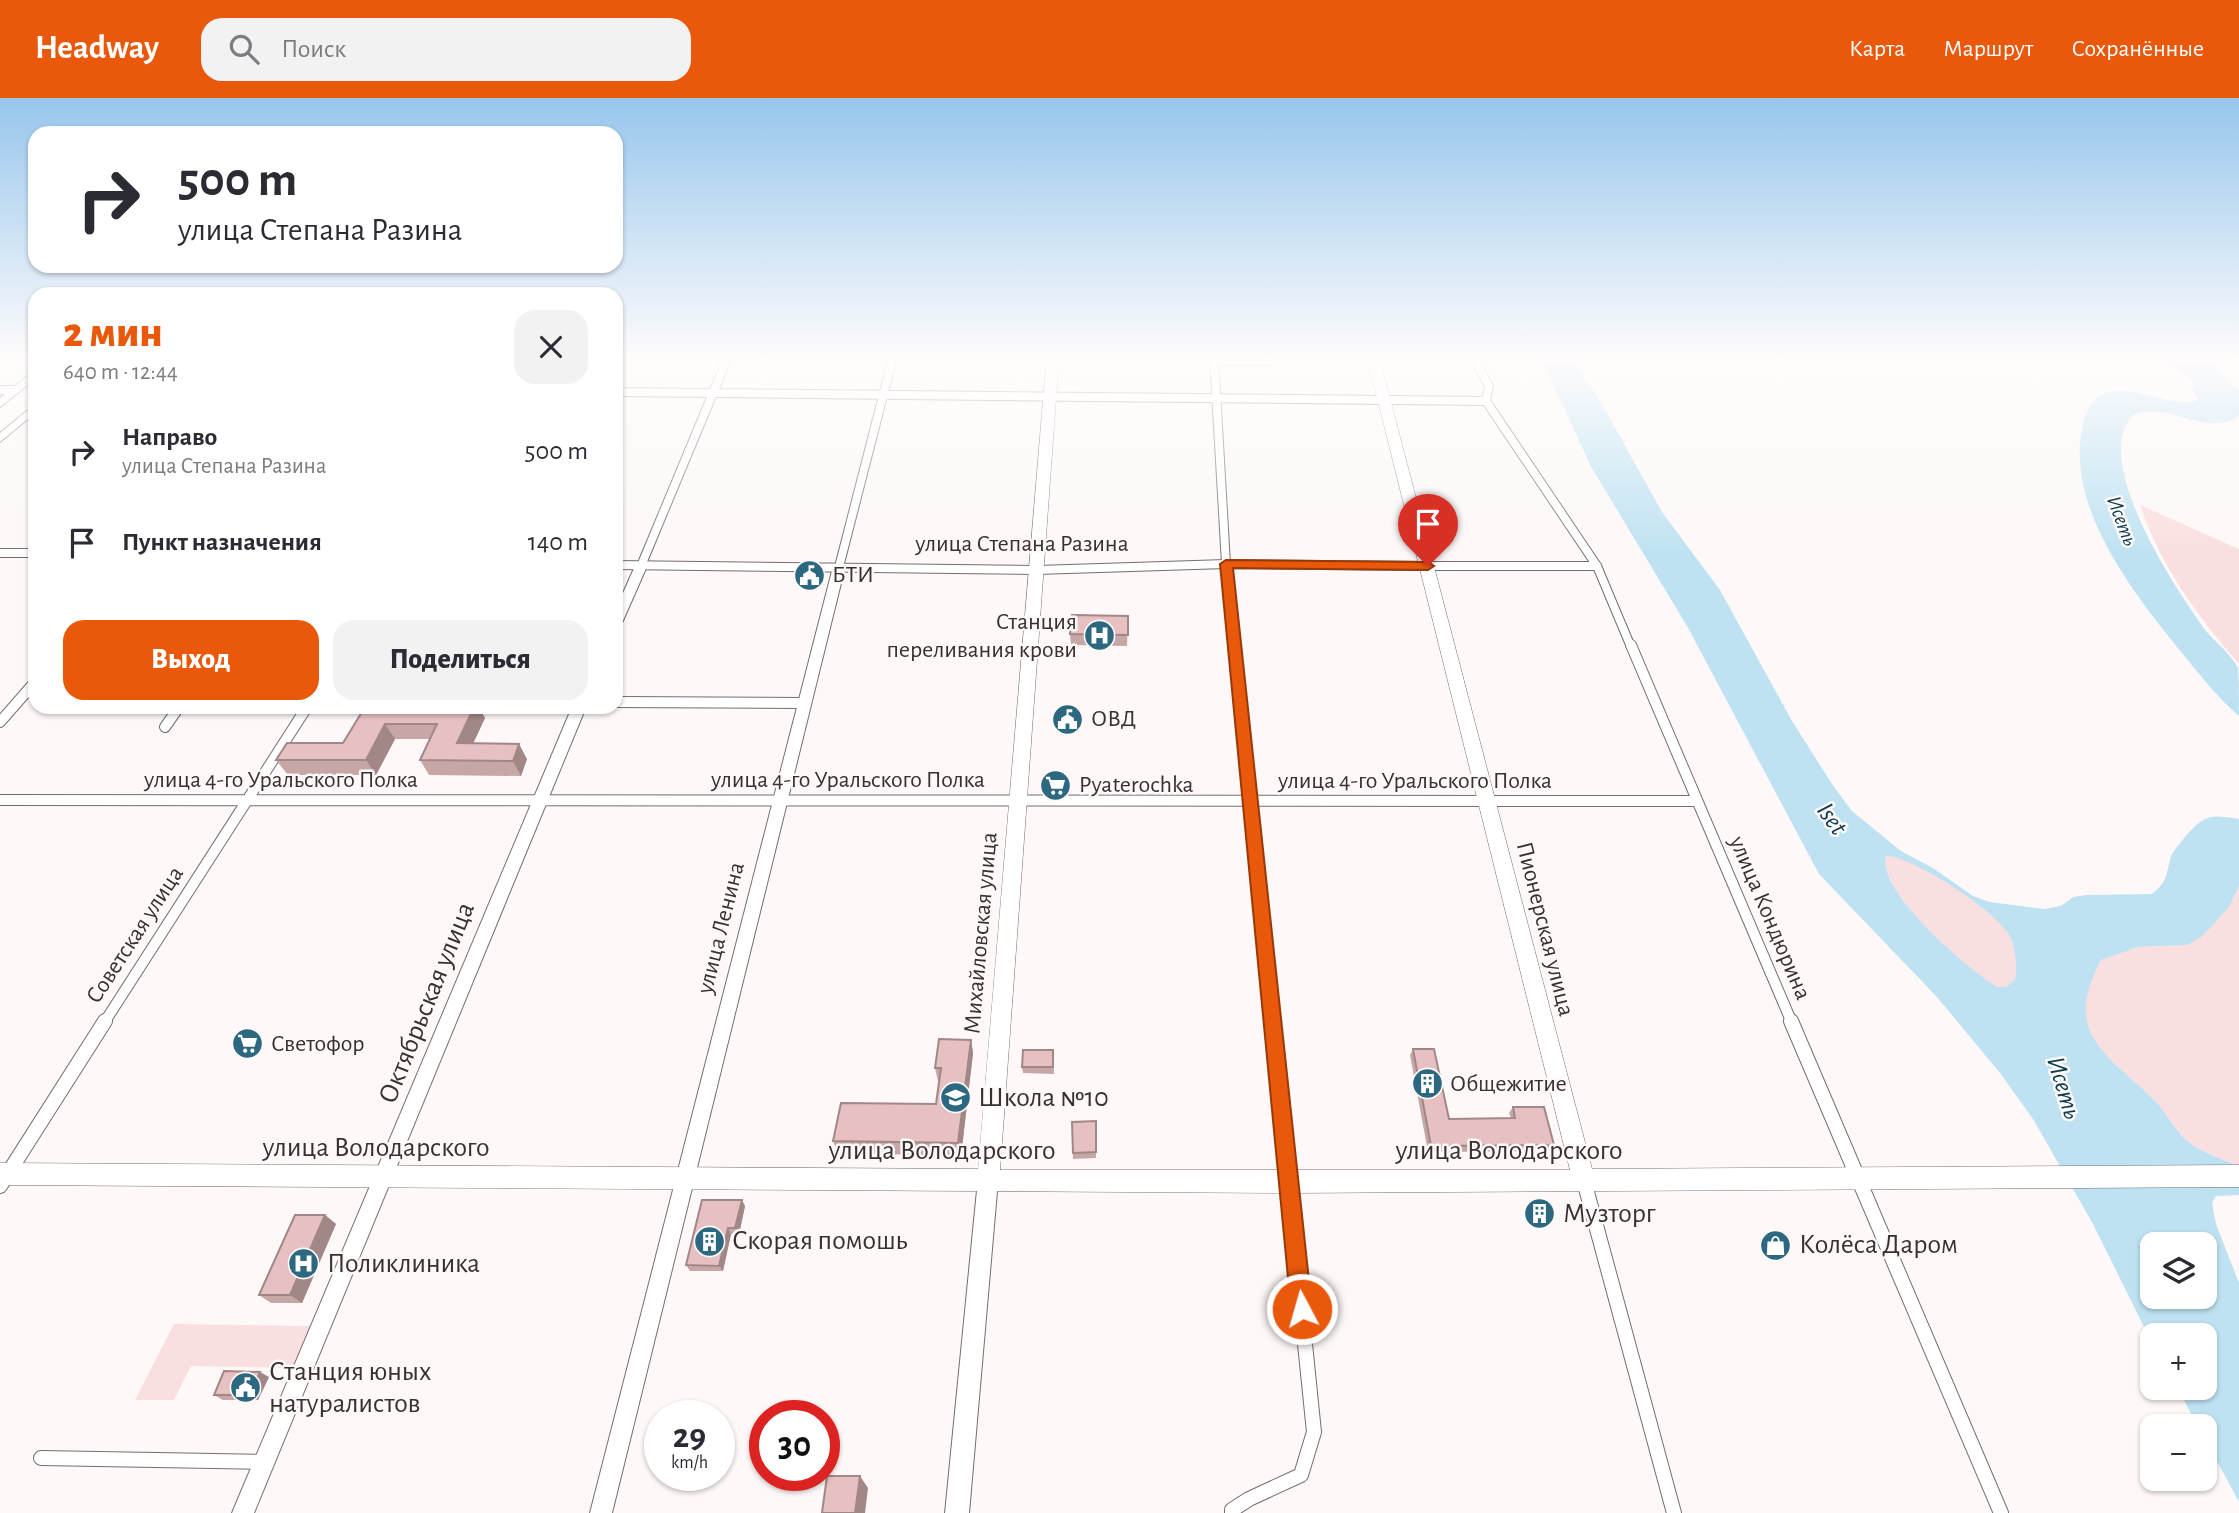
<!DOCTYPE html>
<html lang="ru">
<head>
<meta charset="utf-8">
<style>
  body { margin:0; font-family:"Alegreya Sans",sans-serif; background:#f2f2f3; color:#2b2b33; height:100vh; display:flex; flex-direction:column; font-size:26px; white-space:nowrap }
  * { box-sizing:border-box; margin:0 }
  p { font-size:23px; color:#7c7c81 }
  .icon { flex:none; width:38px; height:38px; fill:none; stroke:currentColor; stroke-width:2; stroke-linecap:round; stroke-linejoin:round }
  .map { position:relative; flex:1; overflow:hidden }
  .panel { position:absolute; left:28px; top:189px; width:595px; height:427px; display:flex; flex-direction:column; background:#fff; border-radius:21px; box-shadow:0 2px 5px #0004 }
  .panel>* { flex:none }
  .top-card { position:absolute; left:28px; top:28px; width:595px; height:147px; border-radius:21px; box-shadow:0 2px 5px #0004; background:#fff; color:#2b2b33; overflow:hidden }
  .fabs { position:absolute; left:2140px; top:1134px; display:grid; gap:14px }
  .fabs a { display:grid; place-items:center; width:77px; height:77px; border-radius:14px; background:#fff; box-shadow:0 2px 5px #0004; font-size:35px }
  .speed { position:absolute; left:644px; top:1302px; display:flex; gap:14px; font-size:35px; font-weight:700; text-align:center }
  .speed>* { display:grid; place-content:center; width:91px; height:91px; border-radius:50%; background:#fff; box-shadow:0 2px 5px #0004; line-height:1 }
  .speed small { font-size:18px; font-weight:400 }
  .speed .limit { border:10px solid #d22; background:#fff; color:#111 }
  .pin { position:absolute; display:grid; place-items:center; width:60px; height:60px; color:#fff; margin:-72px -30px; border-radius:50% 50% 50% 0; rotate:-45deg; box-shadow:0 0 7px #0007 }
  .pin .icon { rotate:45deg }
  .me { position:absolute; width:77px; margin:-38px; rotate:354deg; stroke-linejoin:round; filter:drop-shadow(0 0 5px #0008) }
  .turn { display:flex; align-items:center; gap:24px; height:147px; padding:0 35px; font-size:32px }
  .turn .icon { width:91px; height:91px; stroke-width:2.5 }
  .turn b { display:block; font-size:49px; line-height:60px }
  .round { display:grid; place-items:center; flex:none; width:74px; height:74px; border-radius:21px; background:#f2f2f3 }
  .head { display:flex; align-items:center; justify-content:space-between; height:119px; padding:0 35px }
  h1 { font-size:42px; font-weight:800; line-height:52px; color:#ea580c }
  .button { display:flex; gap:14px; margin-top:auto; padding:14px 35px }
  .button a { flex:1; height:80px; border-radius:21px; background:#ea580c; color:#fff; font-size:28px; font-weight:800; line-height:80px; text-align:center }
  .button a+a { background:#f2f2f3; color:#2b2b33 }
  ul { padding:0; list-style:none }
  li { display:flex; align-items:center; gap:21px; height:91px; padding:0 35px }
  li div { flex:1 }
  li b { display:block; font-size:26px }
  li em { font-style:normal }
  header { display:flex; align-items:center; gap:42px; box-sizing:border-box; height:98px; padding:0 35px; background:#ea580c; color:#fff }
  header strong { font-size:33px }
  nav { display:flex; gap:38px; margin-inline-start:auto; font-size:24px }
  .search { width:490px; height:63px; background:#f2f2f3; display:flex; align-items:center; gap:18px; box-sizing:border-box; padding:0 24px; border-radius:21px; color:#7c7c81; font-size:26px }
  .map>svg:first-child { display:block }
</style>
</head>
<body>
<header>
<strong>Headway</strong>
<div class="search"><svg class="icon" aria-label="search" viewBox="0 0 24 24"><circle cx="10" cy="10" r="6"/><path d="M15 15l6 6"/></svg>Поиск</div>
<nav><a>Карта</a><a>Маршрут</a><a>Сохранённые</a></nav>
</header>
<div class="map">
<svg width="2239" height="1415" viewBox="0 0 2239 1415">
  <rect width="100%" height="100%" fill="#fef8f8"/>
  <g fill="#f9dfdf">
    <path d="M2140,407L2239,451V566C2198,519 2160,467 2140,407Z"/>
    <path d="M1886,757C1913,758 1994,812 2008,835C2016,848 2017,867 2015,882L2006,889H1997C1968,872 1877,794 1886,757Z"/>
    <path d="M2239,788V1068C2220,1060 2196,1053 2182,1038C2171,1026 2164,1012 2152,1000C2105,954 2062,935 2100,862L2138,849L2170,848L2211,829L2229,809Z"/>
    <polygon points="174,1226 311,1228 293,1270 191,1268 174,1302 135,1302"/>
  </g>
  <g fill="#bee2f2" fill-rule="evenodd">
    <path d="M1537,259H1571L1598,299L1662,414L1720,492L1792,623L1832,686L1852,713L1901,753L1933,770L1973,798L1990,804L2044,811L2061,808L2073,799L2087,797L2152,796C2166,785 2166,778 2170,762C2172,753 2179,747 2185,739C2204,717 2210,716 2239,721V788L2229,809L2211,829L2201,839L2187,847L2138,849L2101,862C2062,935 2105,954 2152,1000C2164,1011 2171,1026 2182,1038C2196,1053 2220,1060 2239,1068V1097L2216,1098L2212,1105L2216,1126L2239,1185V1404L2205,1341V1328H2198L2177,1290H2205V1237H2152V1245L2093,1126L2033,1021L2000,975L1937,899L1819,776L1687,528L1590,367L1564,309ZM1886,758C1912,758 1994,812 2008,835C2016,848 2017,867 2015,882L2006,889H1997C1968,871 1877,794 1886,758ZM2152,1146H2205V1199H2152Z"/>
    <path d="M2159,259H2204L2239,292V318C2206,340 2170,304 2134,316C2088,361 2177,493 2206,533C2216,545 2231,556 2238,570C2239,581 2239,605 2239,618C2217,599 2200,577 2182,555C2135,497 2066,411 2082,331C2085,318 2087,307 2098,299C2127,279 2166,312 2198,302L2192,292L2194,284Z"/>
  </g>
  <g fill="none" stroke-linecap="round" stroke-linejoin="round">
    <defs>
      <g id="minor-far2">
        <polyline points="1214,259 1226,466 1234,549"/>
        <polyline points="1473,259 1489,288 1486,303 1597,468 1631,549"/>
        <polyline points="1214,263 1270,263 1270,259"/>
        <polyline points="0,292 15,292"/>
        <polyline points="616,294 1486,303"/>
        <polyline points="641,468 728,259"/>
        <polyline points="1428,468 1597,468"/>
        <polyline points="839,469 893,259"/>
      </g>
      <g id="minor-far1">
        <polyline points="1234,547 1273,925"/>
        <polyline points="1631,547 1792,925"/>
        <polyline points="616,604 804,605"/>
        <polyline points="0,624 35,584"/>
        <polyline points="165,629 179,609"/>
        <polyline points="0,702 1696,703"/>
        <polyline points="104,925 307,609"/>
      </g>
      <g id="minor">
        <polyline points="1791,923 2001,1415"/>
        <polyline points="1584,1083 1674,1415"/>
        <polyline points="0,1088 105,923"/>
        <polyline points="41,1360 265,1364"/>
        <polyline points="1232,1415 1232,1412 1249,1401 1301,1377 1314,1334 1272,923"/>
      </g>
      <g id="tertiary">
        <polygon points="641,464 647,468 622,525 616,529 616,511 635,468"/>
        <polygon points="839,465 845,469 612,1415 590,1415 833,469"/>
        <polygon points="572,609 586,609 254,1415 232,1415"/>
      </g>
      <g id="secondary">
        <polygon points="35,272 35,281 0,309 0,300"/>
        <polygon points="35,306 35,315 0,344 0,335"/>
        <rect x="0" y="451" width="35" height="8"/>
        <polygon points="1226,462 1428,464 1435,468 1428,472 1226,470 1037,476 616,471 616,463 1037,468"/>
        <polygon points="988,1072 995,1075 998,1082 969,1415 945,1415 978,1082 981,1075"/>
      </g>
      <polygon id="primary" points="1047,259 1059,259 1000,1072 1570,1072 1367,259 1379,259 1592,1071 2239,1067 2239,1089 1289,1095 0,1087 0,1065 978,1071"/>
    </defs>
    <use href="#minor-far2" stroke="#766e6d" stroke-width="10"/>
    <use href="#minor-far1" stroke="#766e6d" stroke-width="12"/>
    <use href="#minor" stroke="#766e6d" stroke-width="16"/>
    <use href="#tertiary" stroke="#766e6d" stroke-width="2"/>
    <use href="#secondary" stroke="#766e6d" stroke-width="2"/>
    <use href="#primary" stroke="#766e6d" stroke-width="1"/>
    <use href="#minor-far2" stroke="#fff" stroke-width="8"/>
    <use href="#minor-far1" stroke="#fff" stroke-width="10"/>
    <use href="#minor" stroke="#fff" stroke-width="14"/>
    <use href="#tertiary" fill="#fff" fill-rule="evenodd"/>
    <use href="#secondary" fill="#fff" fill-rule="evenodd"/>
    <use href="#primary" fill="#fff" fill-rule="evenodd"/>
  </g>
  <g fill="#c7a6a6">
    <polygon points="1128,518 1127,548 1071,547 1070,536"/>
    <polygon points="365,609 478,609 485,620 473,646 527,661 521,678 429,677 420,662 430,641 395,641 376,677 288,677 276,662 343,645"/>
    <polygon points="971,942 973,955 961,1058 838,1055 833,1043 936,1006 940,983 938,983 935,970"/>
    <polygon points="1413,951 1449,1021 1511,1020 1509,1015 1513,1009 1554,1047 1550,1053 1428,1054 1410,957"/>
    <polygon points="1053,952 1054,976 1023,975 1022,969"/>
    <polygon points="1096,1023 1096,1060 1073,1061 1072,1024"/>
    <polygon points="745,1108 739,1136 731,1136 723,1173 690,1173 686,1167"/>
    <polygon points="1535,1108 1547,1118 1546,1121 1536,1122 1533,1111"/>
    <polygon points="325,1117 336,1126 302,1205 271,1205 259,1197"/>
    <polygon points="269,1279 258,1302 223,1302 214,1297"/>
  </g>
  <g fill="#a28787">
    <polygon points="474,609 478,609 485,620 466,660 457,645"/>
    <polygon points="385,626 395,641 376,677 366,662"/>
    <polygon points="519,646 527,661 521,678 513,663"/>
    <polygon points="971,942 973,955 961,1058 958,1045"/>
    <polygon points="742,1102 745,1108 739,1136 735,1130"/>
    <polygon points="325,1117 336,1126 302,1205 290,1197"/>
    <polygon points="728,1130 731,1136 723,1173 719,1168"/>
    <polygon points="260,1274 269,1279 258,1302 249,1297"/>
    <polygon points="860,1378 868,1390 865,1415 855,1415"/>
  </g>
  <g fill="#e7c1c1" stroke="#a28787" stroke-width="2">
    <polygon points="1072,517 1128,518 1128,537 1070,536"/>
    <polygon points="365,609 474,609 457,645 519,646 513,663 420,662 437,626 385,626 366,662 276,662 287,645 343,645"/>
    <polygon points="939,941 971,942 958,1045 833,1043 841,1005 936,1006 941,970 935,970"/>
    <polygon points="1413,951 1434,951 1449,1021 1515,1020 1513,1009 1544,1009 1554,1047 1431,1048"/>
    <polygon points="1023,952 1053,952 1053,969 1022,969"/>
    <polygon points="1096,1023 1096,1054 1073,1055 1072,1024"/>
    <polygon points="702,1102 742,1102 735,1130 728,1130 719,1168 686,1167"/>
    <polygon points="1535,1108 1545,1108 1547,1118 1538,1119"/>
    <polygon points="295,1117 325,1117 290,1197 259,1197"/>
    <polygon points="224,1273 260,1274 249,1297 214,1297"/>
    <polygon points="827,1378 860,1378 855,1415 822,1415"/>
  </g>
  <linearGradient id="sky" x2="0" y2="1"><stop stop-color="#97c6ec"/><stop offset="0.57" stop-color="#fffcfc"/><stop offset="1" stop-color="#fffcfc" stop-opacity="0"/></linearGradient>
  <rect width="2239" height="457" fill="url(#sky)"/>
  <polygon fill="#ea580c" stroke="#983908" stroke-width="2" points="1226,462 1428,464 1434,468 1428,472 1233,470 1312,1211 1309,1218 1302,1221 1294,1218 1291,1211 1220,466"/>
  <defs>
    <symbol id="civic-disc" viewBox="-11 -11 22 22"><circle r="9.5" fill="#2c6980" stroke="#fef8f8"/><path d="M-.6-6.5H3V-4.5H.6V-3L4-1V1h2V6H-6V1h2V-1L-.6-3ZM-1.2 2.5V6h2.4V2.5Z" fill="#fff"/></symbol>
    <symbol id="hospital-disc" viewBox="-11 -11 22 22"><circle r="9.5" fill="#2c6980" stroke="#fef8f8"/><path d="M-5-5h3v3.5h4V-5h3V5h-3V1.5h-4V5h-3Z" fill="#fff"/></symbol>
    <symbol id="supermarket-disc" viewBox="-11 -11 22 22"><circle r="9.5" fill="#2c6980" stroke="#fef8f8"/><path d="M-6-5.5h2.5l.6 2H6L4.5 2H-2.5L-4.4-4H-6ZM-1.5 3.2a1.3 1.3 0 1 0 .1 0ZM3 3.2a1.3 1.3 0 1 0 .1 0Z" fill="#fff"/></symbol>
    <symbol id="building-disc" viewBox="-11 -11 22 22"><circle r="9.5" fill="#2c6980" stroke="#fef8f8"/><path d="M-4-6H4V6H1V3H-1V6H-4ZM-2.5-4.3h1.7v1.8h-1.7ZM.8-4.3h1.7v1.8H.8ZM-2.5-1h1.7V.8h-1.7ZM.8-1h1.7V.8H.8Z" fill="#fff"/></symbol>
    <symbol id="school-disc" viewBox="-11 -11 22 22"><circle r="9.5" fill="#2c6980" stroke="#fef8f8"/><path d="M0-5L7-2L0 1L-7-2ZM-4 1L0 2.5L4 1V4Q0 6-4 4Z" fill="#fff"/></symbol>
    <symbol id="shop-disc" viewBox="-11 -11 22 22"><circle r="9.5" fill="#2c6980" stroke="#fef8f8"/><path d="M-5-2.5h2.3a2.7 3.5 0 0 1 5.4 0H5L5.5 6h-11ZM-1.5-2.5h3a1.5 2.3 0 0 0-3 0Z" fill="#fff"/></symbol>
  </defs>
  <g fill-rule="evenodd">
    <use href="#civic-disc" x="792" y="460" width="35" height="35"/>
    <use href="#hospital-disc" x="1082" y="520" width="35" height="35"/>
    <use href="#civic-disc" x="1050" y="604" width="35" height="35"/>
    <use href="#supermarket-disc" x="1038" y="670" width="35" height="35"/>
    <use href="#supermarket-disc" x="230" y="928" width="35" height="35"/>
    <use href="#building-disc" x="1410" y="968" width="35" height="35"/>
    <use href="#school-disc" x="938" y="982" width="35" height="35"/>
    <use href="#building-disc" x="1522" y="1098" width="35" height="35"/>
    <use href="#building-disc" x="692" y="1126" width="35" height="35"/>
    <use href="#shop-disc" x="1758" y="1130" width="35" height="35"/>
    <use href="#hospital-disc" x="286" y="1148" width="35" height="35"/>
    <use href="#civic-disc" x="228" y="1272" width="35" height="35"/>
  </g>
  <g text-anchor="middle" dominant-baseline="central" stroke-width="5" stroke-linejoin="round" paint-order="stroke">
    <g font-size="21" font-style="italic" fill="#0a3c4d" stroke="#fef8f8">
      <text transform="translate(2122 423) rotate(69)">Исеть</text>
    </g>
    <g font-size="24" fill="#363232" stroke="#fef8f8">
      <text x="1022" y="446">улица Степана Разина</text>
      <text x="281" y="682">улица 4-го Уральского Полка</text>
      <text x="848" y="682">улица 4-го Уральского Полка</text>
      <text x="1415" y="683">улица 4-го Уральского Полка</text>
      <text transform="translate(1770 820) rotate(67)">улица Кондюрина</text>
      <text transform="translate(721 830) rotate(-76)">улица Ленина</text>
      <text transform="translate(1545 831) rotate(76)">Пионерская улица</text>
      <text transform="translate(981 835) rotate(-85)">Михайловская улица</text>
      <text transform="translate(135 837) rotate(-57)">Советская улица</text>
    </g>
    <g font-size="24" fill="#363232" stroke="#fef8f8" text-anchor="start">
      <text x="832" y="477">БТИ</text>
      <text x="1077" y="524" text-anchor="end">Станция<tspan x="1077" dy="28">переливания крови</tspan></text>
      <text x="1091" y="621">ОВД</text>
      <text x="1079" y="687">Pyaterochka</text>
      <text x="271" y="946">Светофор</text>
      <text x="1450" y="986">Общежитие</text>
    </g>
    <g font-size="26" font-style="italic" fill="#0a3c4d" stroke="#fef8f8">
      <text transform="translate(1832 721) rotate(55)">Iset</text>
      <text transform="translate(2064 990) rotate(73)">Исеть</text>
    </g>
    <g font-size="28" fill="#363232" stroke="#fef8f8">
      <text transform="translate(427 905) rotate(-68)">Октябрьская улица</text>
      <text x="376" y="1050">улица Володарского</text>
      <text x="942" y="1053">улица Володарского</text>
      <text x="1509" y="1053">улица Володарского</text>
    </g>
    <g font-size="28" fill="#363232" stroke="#fef8f8" text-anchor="start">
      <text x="978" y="1000">Школа №10</text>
      <text x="1563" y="1116">Музторг</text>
      <text x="732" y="1143">Скорая помошь</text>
      <text x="1799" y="1147">Колёса Даром</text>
      <text x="327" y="1166">Поликлиника</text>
      <text x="269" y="1274">Станция юных<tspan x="269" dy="32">натуралистов</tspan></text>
    </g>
  </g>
</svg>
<div class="fabs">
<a><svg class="icon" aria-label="layers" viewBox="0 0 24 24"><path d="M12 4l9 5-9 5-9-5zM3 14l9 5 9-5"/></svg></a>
<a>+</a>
<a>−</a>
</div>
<div class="speed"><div>29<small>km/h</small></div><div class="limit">30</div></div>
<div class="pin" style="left:1428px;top:468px;background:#d93025"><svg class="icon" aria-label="arrive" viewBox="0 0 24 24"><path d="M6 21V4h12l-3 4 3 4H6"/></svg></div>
<svg class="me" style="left:1302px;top:1211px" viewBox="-20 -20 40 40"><circle r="17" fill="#ea580c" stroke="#fff" stroke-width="3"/><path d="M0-11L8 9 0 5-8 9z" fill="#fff"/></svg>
<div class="top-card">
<div class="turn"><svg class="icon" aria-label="right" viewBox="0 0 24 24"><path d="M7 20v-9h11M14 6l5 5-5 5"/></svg><div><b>500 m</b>улица Степана Разина</div></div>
</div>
<section class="panel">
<div class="head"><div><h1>2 мин</h1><p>640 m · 12:44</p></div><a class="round"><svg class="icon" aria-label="close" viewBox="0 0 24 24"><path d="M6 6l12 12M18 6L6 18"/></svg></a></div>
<ul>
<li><svg class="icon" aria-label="right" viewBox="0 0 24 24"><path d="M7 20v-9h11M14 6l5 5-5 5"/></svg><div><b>Направо</b><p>улица Степана Разина</p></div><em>500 m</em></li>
<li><svg class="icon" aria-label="arrive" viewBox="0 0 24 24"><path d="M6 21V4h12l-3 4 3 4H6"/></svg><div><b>Пункт назначения</b></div><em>140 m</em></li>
</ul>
<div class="button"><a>Выход</a><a>Поделиться</a></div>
</section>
</div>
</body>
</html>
